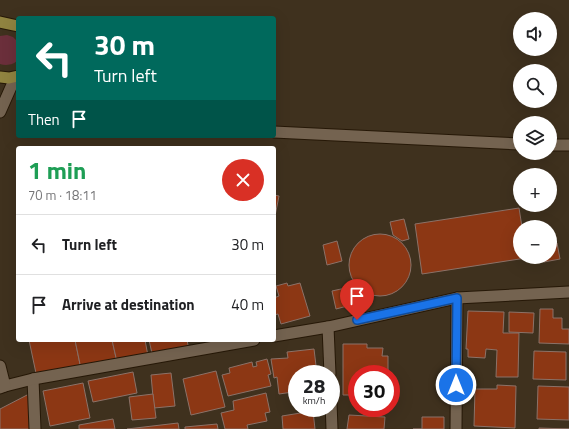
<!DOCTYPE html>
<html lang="en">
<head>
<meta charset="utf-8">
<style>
  body { margin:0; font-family:"Titillium Web",sans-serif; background:#f2f2f2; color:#202124; height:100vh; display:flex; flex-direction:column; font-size:15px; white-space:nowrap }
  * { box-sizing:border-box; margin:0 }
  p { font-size:13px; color:#757577 }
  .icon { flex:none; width:22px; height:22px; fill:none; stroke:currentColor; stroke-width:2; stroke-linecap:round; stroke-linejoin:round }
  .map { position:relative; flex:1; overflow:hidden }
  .details { position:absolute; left:16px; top:146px; width:260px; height:196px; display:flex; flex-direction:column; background:#fff; border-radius:4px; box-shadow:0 4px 16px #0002 }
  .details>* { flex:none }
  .guide { position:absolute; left:16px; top:16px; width:260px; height:122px; border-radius:4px; box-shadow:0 4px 16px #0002; background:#00695c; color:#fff; overflow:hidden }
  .fabs { position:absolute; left:513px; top:12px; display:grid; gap:8px }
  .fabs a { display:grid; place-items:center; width:44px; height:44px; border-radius:50%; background:#fff; box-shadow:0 4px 16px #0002; font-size:20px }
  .speed { position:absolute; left:288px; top:365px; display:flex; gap:8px; font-size:20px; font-weight:700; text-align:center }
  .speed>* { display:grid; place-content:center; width:52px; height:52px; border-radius:50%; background:#fff; box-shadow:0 4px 16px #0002; line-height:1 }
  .speed small { font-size:10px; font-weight:400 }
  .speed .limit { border:6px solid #d22; background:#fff; color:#111 }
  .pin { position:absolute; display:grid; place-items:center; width:34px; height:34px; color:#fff; margin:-41px -17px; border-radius:50% 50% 50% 0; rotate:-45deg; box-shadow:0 0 4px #0007 }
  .pin .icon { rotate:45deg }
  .me { position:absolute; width:44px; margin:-22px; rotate:0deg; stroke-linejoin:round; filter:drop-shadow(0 0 3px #0008) }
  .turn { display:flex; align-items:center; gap:14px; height:84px; padding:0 12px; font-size:18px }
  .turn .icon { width:52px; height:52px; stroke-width:2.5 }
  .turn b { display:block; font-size:28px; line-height:34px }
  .then { display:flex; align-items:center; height:38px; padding:0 12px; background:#0003; gap:8px; font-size:15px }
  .round { display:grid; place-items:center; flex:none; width:42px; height:42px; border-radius:21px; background:#f2f2f2 }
  .head { display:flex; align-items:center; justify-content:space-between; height:68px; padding:0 12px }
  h1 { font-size:24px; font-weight:700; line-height:30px; color:#1e9e55 }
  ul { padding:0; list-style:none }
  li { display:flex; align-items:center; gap:12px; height:60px; padding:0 12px; border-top:1px solid #e0e0e0 }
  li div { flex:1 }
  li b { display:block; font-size:15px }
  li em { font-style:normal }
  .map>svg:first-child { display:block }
</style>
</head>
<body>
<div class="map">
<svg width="569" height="429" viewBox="0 0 569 429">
  <rect width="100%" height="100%" fill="#3f311e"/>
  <path fill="#6b2f3b" d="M7,35L13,37L18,42C18,46 19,54 18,59C15,65 6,66 0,64V36Z"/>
  <g fill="#8c3714" stroke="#8c7268">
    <polygon points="274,195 279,196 275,216 274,215"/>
    <polygon points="519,208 522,227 520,227 520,257 526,257 526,258 422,274 415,224"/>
    <polygon points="404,219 409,239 402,241 393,235 390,222"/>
    <circle cx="380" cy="265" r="31"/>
    <polygon points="337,241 342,261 327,265 323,245"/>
    <polygon points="557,243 560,259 544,262 543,257 550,257 550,244"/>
    <polygon points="287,283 288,286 300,283 310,316 281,324 278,314 274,315 274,298 279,296 276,286"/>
    <polygon points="350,287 355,304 336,309 332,291"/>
    <polygon points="540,309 553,309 553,318 562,318 562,329 569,329 569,344 539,343"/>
    <polygon points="468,311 504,312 503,333 519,333 518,377 496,377 497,350 486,349 485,358 468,357 468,349 466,349"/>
    <polygon points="509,312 534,313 533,333 509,332"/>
    <polygon points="29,340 75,340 81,369 37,378"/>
    <polygon points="75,340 112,340 117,362 81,369"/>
    <polygon points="112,340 145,340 148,356 117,362"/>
    <polygon points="149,340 187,340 189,350 153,358"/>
    <polygon points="343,344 367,344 367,348 383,348 382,356 388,356 388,372 383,372 383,374 357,374 357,395 343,395"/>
    <polygon points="314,349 317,374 297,374 297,401 294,402 293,392 279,394 277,377 274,378 271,359 288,358 287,352"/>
    <polygon points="534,351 566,352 566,380 533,379"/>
    <polygon points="267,359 271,374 268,375 271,386 228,396 222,375 230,373 229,368 252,362 253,367 257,366 256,362"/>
    <polygon points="216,371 225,407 191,415 183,379"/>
    <polygon points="133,372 137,393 93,402 88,381"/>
    <polygon points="171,373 175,406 154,408 151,375"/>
    <polygon points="83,383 90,418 50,426 43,391"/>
    <polygon points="497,385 516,386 515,428 474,426 475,389 497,389"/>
    <polygon points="538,386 569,387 569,420 537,419"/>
    <polygon points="266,393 270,412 265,413 267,421 247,425 248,429 225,429 221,413 234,410 233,401"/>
    <polygon points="29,394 31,429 0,429 0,409"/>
    <polygon points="153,394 156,418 132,420 129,397"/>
    <polygon points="313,411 315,429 283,429 282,416"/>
    <polygon points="349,415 385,417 384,429 347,429"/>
    <polygon points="422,417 444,417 444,429 413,429 422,429"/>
    <polygon points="113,419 115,429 79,429 79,425"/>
    <polygon points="178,423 179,429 127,429"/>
    <polygon points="217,424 218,429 185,429 185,427"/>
    <polygon points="539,428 569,429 539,429"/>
  </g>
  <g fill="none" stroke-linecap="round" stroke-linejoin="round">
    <defs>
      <g id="minor">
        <polyline points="328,327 330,374"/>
        <polyline points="274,336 328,327 457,298 569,292"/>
        <polyline points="33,379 35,429"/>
        <polyline points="5,386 33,379 254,340"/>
        <polyline points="331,402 332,429"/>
        <polyline points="456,429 457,298"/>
      </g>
      <g id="tertiary">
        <polyline points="0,112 15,78"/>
        <polyline points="0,366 5,386 0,388"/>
      </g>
      <g id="secondary">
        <polyline points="274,132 520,144"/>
        <polyline points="550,145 569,145"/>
      </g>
      <g id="primary">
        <polyline points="0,22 18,26"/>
        <polyline points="0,77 9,78 18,76"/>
      </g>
    </defs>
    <use href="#minor" stroke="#261807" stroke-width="13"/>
    <use href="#tertiary" stroke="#261807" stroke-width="13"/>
    <use href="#secondary" stroke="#261807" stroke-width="13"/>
    <use href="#primary" stroke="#261807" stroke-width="13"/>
    <use href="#minor" stroke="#746350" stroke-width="11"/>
    <use href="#tertiary" stroke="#746350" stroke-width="11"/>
    <use href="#secondary" stroke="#746350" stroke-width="11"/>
    <use href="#primary" stroke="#908340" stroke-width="11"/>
  </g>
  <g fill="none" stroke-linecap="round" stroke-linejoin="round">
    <defs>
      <polyline id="route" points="357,320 457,298 456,385"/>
    </defs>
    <use href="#route" stroke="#114b97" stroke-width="10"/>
    <use href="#route" stroke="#1a73e8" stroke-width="7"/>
  </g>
</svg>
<div class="fabs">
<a><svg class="icon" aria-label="sound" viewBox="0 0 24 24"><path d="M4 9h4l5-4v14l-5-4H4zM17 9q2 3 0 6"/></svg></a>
<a><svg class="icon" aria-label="search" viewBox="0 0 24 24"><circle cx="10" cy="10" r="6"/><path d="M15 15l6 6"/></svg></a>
<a><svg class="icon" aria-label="layers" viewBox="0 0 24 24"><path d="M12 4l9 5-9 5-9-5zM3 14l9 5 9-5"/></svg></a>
<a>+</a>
<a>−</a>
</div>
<div class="speed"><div>28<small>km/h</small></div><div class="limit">30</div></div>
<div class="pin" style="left:357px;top:320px;background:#d93025"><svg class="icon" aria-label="arrive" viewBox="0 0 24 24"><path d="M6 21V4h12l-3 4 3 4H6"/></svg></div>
<svg class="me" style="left:456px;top:385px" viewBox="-20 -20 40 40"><circle r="17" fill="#1a73e8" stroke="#fff" stroke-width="3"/><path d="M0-11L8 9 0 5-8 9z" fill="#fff"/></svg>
<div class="guide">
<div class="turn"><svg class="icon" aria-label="left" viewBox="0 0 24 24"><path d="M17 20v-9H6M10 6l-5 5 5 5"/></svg><div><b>30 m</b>Turn left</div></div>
<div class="then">Then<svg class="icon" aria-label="arrive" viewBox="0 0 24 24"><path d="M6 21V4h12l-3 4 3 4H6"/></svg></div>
</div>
<section class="details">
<div class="head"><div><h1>1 min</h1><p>70 m · 18:11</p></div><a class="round" style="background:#d93025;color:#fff"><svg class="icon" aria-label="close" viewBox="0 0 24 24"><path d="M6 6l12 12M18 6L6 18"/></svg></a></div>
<ul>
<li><svg class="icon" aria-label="left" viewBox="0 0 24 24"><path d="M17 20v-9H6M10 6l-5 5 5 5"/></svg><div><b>Turn left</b></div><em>30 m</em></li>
<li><svg class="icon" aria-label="arrive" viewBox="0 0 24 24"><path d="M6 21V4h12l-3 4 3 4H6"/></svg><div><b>Arrive at destination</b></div><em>40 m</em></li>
</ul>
</section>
</div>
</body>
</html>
